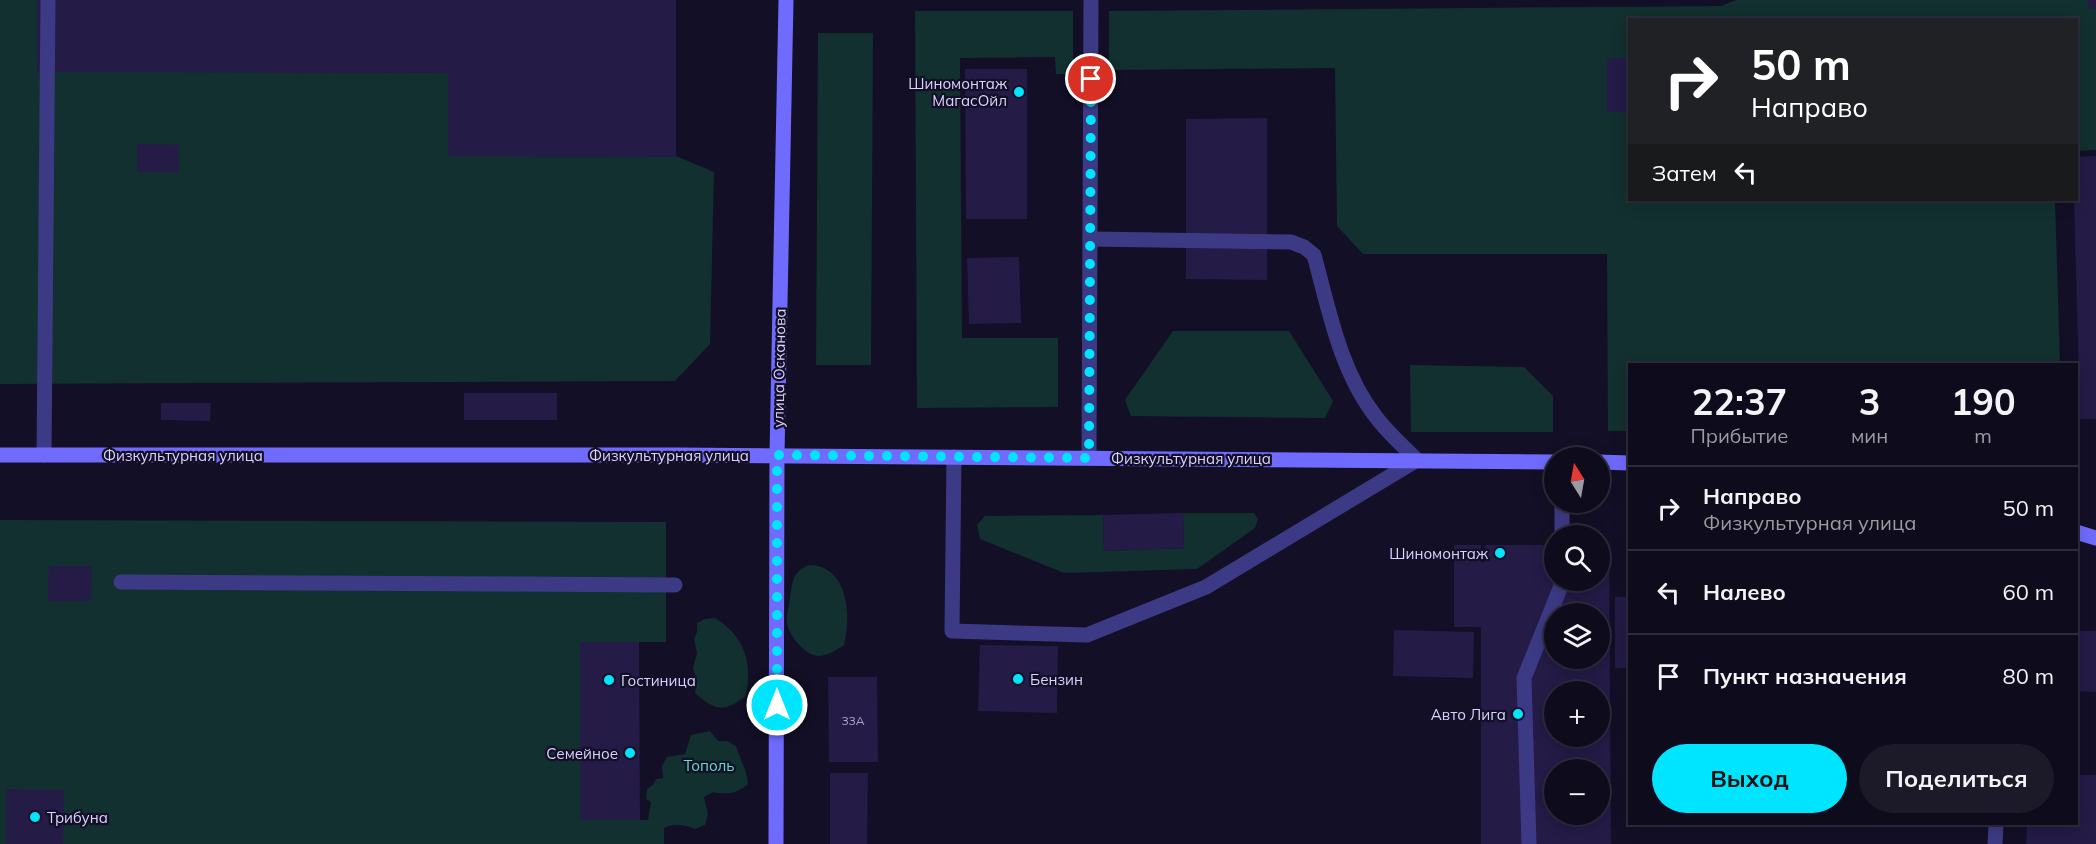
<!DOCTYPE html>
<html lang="ru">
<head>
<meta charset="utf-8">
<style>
  body { margin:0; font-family:Mulish,sans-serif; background:#1c1929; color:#f1f3f6; height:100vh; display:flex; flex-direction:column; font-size:22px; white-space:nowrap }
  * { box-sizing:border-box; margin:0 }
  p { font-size:20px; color:#9b9ba3 }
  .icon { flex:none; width:33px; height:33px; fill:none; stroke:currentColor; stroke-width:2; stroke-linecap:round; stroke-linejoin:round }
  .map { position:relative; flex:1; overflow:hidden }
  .drawer { position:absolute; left:1628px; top:363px; width:450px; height:462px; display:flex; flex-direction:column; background:#0e0b1c; border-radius:0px; box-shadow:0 3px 15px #0003,0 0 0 2px #2e2b3b }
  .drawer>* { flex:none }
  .guide { position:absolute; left:1628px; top:18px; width:450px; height:183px; border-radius:0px; box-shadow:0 3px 15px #0003,0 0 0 2px #2e2b3b; background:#202124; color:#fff; overflow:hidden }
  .needle { width:39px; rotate:349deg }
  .tools { position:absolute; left:1544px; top:447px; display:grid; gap:12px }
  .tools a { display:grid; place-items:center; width:66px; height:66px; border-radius:50%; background:#0e0b1c; box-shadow:0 3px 15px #0003,0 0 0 2px #2e2b3b; font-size:30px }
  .pin { position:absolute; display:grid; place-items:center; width:51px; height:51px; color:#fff; margin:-26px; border:3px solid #fff; border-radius:50%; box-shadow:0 2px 6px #0007 }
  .me { position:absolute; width:66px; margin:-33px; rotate:0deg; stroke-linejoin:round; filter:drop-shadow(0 0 4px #0008) }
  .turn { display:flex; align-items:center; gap:21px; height:126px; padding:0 24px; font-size:27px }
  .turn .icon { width:78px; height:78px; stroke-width:2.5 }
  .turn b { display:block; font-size:42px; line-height:51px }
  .then { display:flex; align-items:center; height:57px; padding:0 24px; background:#0003; gap:12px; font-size:22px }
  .eta { display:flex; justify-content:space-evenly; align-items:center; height:102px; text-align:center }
  .eta b { font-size:36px; font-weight:700; line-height:42px }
  .action { display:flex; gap:12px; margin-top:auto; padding:12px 24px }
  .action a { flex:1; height:69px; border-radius:36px; background:#00e5ff; color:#111; font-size:24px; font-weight:700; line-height:69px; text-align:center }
  .action a+a { background:#1c1929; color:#f1f3f6 }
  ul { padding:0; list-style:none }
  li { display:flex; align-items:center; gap:18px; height:84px; padding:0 24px; border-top:2px solid #2e2b3b }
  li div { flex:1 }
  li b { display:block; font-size:22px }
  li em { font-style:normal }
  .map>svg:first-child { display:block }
</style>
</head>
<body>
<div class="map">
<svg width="2096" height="844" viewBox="0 0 2096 844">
  <rect width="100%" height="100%" fill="#130f26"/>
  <g fill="#12302f">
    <polygon points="0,0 676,0 676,156 714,172 710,344 675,381 0,384"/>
    <polygon points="1736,0 2096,0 2096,150 2076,151 2076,20 1629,20 1629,200 2055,200 2060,364 1629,364 1629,431 1608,431 1607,254 1363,254 1337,226 1335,68 1109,70 1109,11 1721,6"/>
    <polygon points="915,11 1073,11 1073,74 1056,74 1055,57 960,58 962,338 1058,338 1058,407 917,408"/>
    <polygon points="818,33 873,33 871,365 816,365"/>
    <polygon points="1173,331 1289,331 1333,401 1325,418 1131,416 1125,400"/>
    <polygon points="1410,365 1524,367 1553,396 1553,432 1411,432"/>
    <polygon points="1183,513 1254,513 1258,519 1255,528 1197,569 1064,573 980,539 977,525 985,516 1103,515 1104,551 1184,548"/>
    <path d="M0,520L666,522V642H580V820H648L651,802L646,799L647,789L653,785L656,779L663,778L662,766L667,757L685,754L691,735L710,731L718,741H727L736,746C740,760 747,770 748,784C736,794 728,795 713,792L704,797L708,814L705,825L695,829C686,825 673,823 664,828V844H0Z"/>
    <path d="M809,565C848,565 852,617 844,645C837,650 827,656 818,656C805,655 789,636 787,623C786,615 789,607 790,599C792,583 792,572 809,565Z"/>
    <path d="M715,618C744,636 753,662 746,696C723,713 716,711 695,693L697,681L693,668L697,653L694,639L697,632V623L705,619Z"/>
  </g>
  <g fill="#241b47" fill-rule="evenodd">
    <polygon points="37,0 676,0 676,157 448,156 448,73 37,72"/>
    <polygon points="2088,0 2096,0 2096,9 2089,9"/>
    <rect x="1607" y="58" width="22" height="54"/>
    <polygon points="965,69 1027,69 1027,219 966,219"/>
    <polygon points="1267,118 1267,280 1186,279 1186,119"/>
    <polygon points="137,144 179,145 179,172 137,172"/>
    <polygon points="2096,156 2096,419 2080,419 2074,200 2076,200 2076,157"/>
    <polygon points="1019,257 1021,323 969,324 967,258"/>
    <rect x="464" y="393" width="93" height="27"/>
    <polygon points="161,403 211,403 210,421 161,420"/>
    <polygon points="1183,513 1184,548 1104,551 1103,515"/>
    <path d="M1454,545H1481V562H1485V545H1554V580H1599V546H1609L1611,844H1481V627H1454ZM1554,614H1599V658H1554ZM1554,692H1599V736H1554ZM1554,770H1599V814H1554Z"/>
    <polygon points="49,566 92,566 91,601 48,601"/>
    <rect x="1615" y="597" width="14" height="71"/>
    <polygon points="1394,630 1474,632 1473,678 1393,676"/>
    <polygon points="2076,631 2096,631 2096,692 2076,691"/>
    <polygon points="580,642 639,642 640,820 580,820"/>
    <polygon points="980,645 1058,646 1057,713 978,711"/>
    <polygon points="828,677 877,677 878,762 829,762"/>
    <polygon points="830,773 868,773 867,844 830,844"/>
    <polygon points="2076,775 2096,775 2096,844 2026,844 2027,824 2076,824"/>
    <polygon points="6,789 64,790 63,844 6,844"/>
  </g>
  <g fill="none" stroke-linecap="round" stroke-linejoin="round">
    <g stroke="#3d3a85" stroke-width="15">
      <polyline points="44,455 48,0"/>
      <path d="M954,457L952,631L1087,635L1206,587L1417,460C1403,446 1388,433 1376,417C1340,371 1329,310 1314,255L1304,247L1291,242L1090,239"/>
      <polyline points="1089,458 1091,0"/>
      <polyline points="1562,536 1562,502"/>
      <polyline points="121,582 675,585"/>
      <polyline points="1529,844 1524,678 1561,586 1561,580"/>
    </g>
    <polyline stroke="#3d3a85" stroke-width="15" points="1995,844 1996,824"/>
    <g stroke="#6f6bff" stroke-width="15">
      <polyline points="0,455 677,455 1554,462"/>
      <polyline points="1599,462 1629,463"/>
      <polyline points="2076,532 2096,538"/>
      <polyline points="776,844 777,455 786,0"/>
    </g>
  </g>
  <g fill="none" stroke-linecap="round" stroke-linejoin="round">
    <polyline stroke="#00e5ff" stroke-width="10" stroke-dasharray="0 18" points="777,705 777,455 1089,458 1091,79"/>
  </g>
  <g fill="#00e5ff" stroke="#130f26" stroke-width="2">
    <circle cx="1019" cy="92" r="6"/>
    <circle cx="1500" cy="553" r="6"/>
    <circle cx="1018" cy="679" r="6"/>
    <circle cx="609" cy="680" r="6"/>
    <circle cx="1518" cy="714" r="6"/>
    <circle cx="630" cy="753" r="6"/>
    <circle cx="35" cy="817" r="6"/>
  </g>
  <g text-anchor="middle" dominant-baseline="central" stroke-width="4.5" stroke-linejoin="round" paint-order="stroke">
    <g font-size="12" fill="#aca6d1">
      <text x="853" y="720">33А</text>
    </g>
    <g font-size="15" fill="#d9d4ff" stroke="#130f26" text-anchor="end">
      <text x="1007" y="83">Шиномонтаж<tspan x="1007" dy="17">МагасОйл</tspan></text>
      <text x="1488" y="553">Шиномонтаж</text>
      <text x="1030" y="679" text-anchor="start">Бензин</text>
      <text x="621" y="680" text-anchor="start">Гостиница</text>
      <text x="1506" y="714">Авто Лига</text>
      <text x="618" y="753">Семейное</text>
      <text x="47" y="817" text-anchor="start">Трибуна</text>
    </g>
    <g font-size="15" fill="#d9d4ff" stroke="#130f26">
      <text transform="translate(779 368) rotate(-89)">улица Осканова</text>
      <text x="183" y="455">Физкультурная улица</text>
      <text x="669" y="455">Физкультурная улица</text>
      <text x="1191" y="458">Физкультурная улица</text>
    </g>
    <g font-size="15" fill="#5fe0c0" stroke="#130f26">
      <text x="709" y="765">Тополь</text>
    </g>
  </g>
</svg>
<div class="tools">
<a><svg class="needle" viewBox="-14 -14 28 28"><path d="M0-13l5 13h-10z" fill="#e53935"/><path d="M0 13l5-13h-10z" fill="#9b9ba3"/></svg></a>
<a><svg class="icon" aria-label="search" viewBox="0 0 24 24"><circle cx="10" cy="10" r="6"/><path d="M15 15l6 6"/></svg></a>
<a><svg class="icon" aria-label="layers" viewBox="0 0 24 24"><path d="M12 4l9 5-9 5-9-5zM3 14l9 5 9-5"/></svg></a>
<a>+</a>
<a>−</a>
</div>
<div class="pin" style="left:1091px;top:79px;background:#d93025"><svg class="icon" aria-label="arrive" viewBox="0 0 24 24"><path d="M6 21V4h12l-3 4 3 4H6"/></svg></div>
<svg class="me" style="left:777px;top:705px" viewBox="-20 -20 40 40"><circle r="17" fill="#00e5ff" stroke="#fff" stroke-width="3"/><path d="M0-11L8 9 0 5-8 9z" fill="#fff"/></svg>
<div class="guide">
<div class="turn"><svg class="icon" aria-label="right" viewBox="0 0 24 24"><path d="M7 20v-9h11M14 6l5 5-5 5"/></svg><div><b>50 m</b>Направо</div></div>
<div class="then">Затем<svg class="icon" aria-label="left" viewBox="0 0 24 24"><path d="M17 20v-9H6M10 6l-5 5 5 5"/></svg></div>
</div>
<section class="drawer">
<div class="eta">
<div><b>22:37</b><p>Прибытие</p></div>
<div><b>3</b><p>мин</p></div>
<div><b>190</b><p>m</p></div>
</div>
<ul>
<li><svg class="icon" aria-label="right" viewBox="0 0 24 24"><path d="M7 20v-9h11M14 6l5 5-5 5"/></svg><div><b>Направо</b><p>Физкультурная улица</p></div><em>50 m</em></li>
<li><svg class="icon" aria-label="left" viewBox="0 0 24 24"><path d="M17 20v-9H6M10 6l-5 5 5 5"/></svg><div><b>Налево</b></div><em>60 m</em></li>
<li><svg class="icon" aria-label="arrive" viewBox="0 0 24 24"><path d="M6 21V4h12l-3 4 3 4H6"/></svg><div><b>Пункт назначения</b></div><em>80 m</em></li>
</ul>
<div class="action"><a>Выход</a><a>Поделиться</a></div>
</section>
</div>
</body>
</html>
